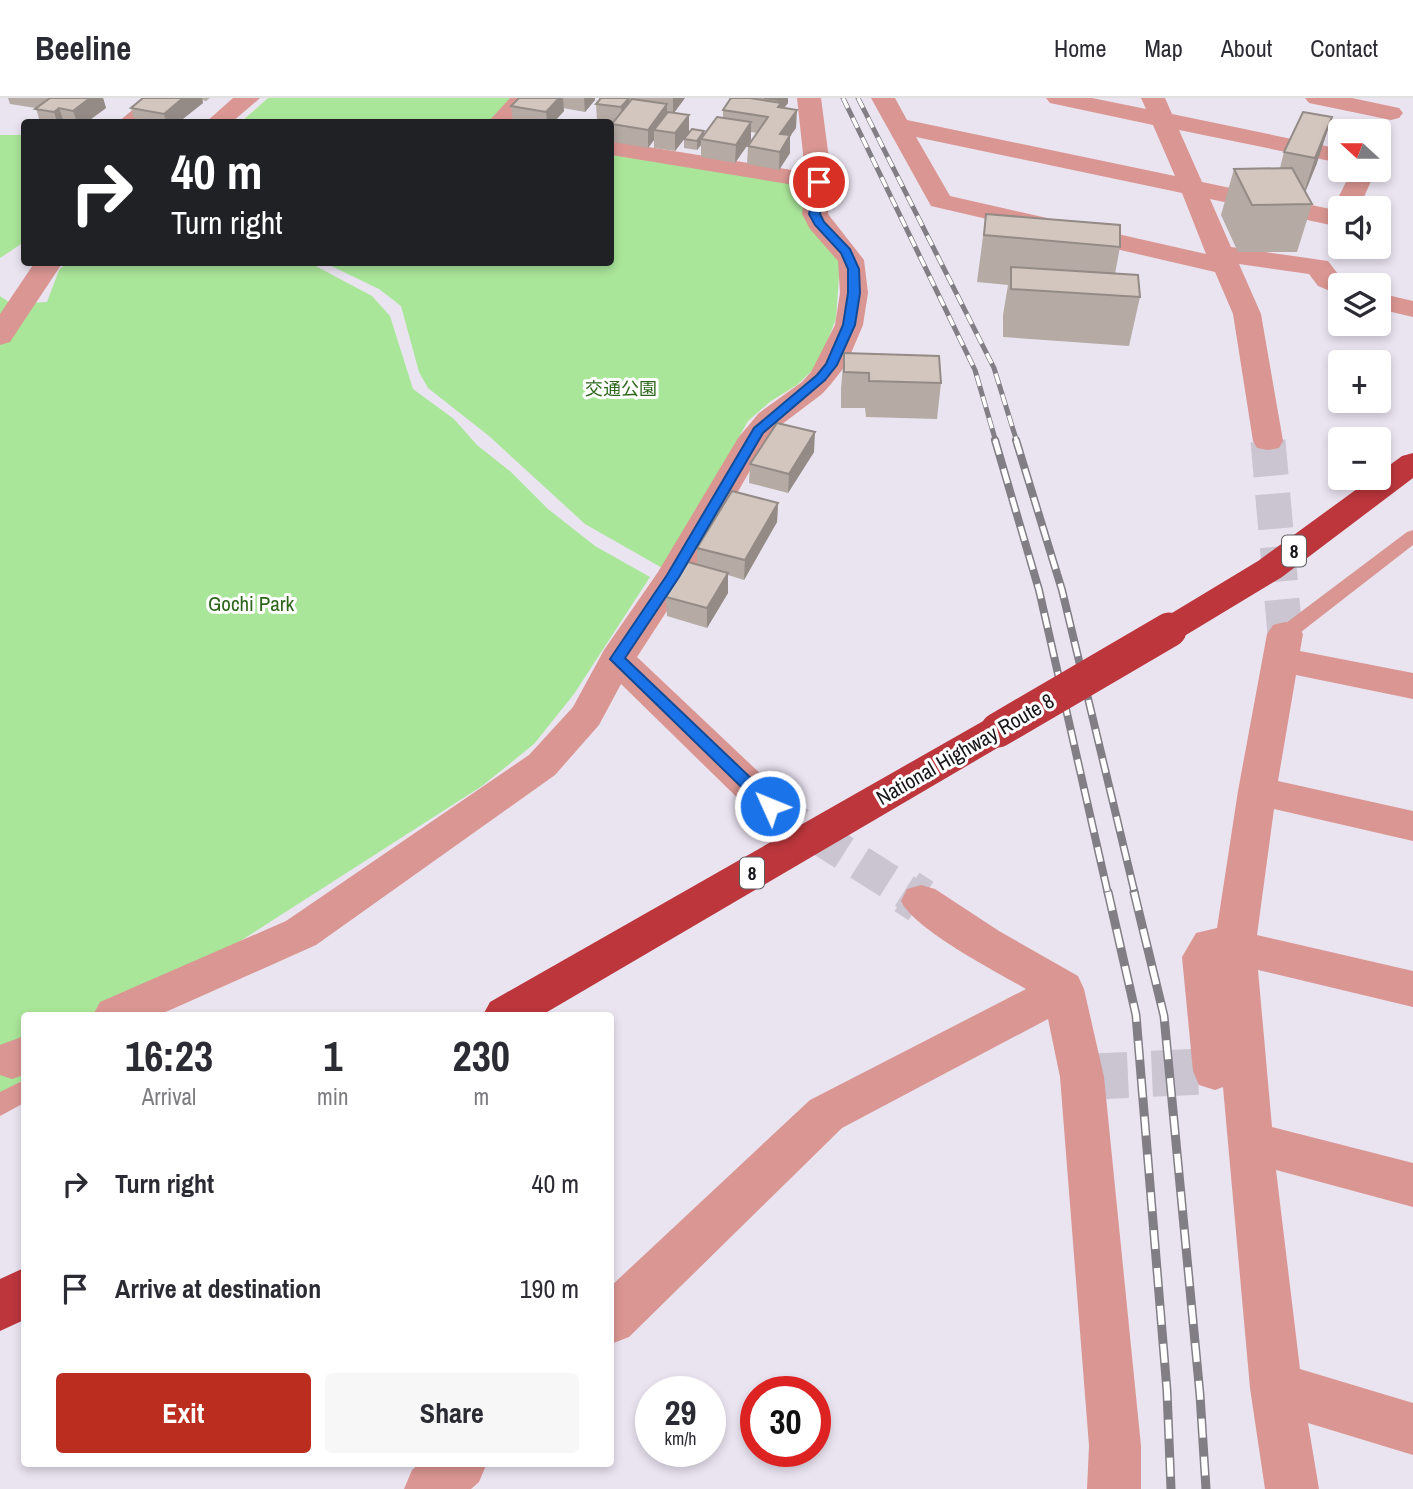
<!DOCTYPE html>
<html lang="en">
<head>
<meta charset="utf-8">
<style>
  body { margin:0; font-family:"Archivo Narrow","Noto Sans JP",sans-serif; background:#f7f7f7; color:#2b2b33; height:100vh; display:flex; flex-direction:column; font-size:26px; white-space:nowrap }
  * { box-sizing:border-box; margin:0 }
  p { font-size:23px; color:#7c7c81 }
  .icon { flex:none; width:38px; height:38px; fill:none; stroke:currentColor; stroke-width:2; stroke-linecap:round; stroke-linejoin:round }
  .map { position:relative; flex:1; overflow:hidden }
  .panel { position:absolute; left:21px; top:914px; width:593px; height:455px; display:flex; flex-direction:column; background:#fff; border-radius:7px; box-shadow:0 4px 10px #0003 }
  .panel>* { flex:none }
  .hud { position:absolute; left:21px; top:21px; width:593px; height:147px; border-radius:7px; box-shadow:0 4px 10px #0003; background:#202124; color:#fff; overflow:hidden }
  .needle { width:46px; rotate:291deg }
  .tools { position:absolute; left:1328px; top:21px; display:grid; gap:14px }
  .tools a { display:grid; place-items:center; width:63px; height:63px; border-radius:7px; background:#fff; box-shadow:0 4px 10px #0003; font-size:35px }
  .speed { position:absolute; left:635px; top:1278px; display:flex; gap:14px; font-size:35px; font-weight:700; text-align:center }
  .speed>* { display:grid; place-content:center; width:91px; height:91px; border-radius:50%; background:#fff; box-shadow:0 4px 10px #0003; line-height:1 }
  .speed small { font-size:18px; font-weight:400 }
  .speed .limit { border:10px solid #d22; background:#fff; color:#111 }
  .pin { position:absolute; display:grid; place-items:center; width:60px; height:60px; color:#fff; margin:-30px; border:4px solid #fff; border-radius:50%; box-shadow:0 2px 7px #0007 }
  .me { position:absolute; width:77px; margin:-38px; rotate:314deg; stroke-linejoin:round; filter:drop-shadow(0 0 5px #0008) }
  .turn { display:flex; align-items:center; gap:24px; height:147px; padding:0 35px; font-size:32px }
  .turn .icon { width:91px; height:91px; stroke-width:2.5 }
  .turn b { display:block; font-size:49px; line-height:60px }
  .eta { display:flex; justify-content:space-evenly; align-items:center; height:119px; text-align:center }
  .eta b { font-size:42px; font-weight:700; line-height:49px }
  .action { display:flex; gap:14px; margin-top:auto; padding:14px 35px }
  .action a { flex:1; height:80px; border-radius:7px; background:#bb2e1f; color:#fff; font-size:28px; font-weight:700; line-height:80px; text-align:center }
  .action a+a { background:#f7f7f7; color:#2b2b33 }
  ul { padding:0; list-style:none }
  li { display:flex; align-items:center; gap:21px; height:105px; padding:0 35px }
  li div { flex:1 }
  li b { display:block; font-size:26px }
  li em { font-style:normal }
  header { display:flex; align-items:center; gap:42px; box-sizing:border-box; height:98px; padding:0 35px; background:#fff; border-bottom:2px solid #e1e1e2 }
  header strong { font-size:33px }
  nav { display:flex; gap:38px; margin-inline-start:auto; font-size:24px }
  .map>svg:first-child { display:block }
</style>
</head>
<body>
<header>
<strong>Beeline</strong>
<nav><a>Home</a><a>Map</a><a>About</a><a>Contact</a></nav>
</header>
<div class="map">
<svg width="1413" height="1391" viewBox="0 0 1413 1391">
  <rect width="100%" height="100%" fill="#eae4f1"/>
  <g fill="#aae69a">
    <polygon points="268,0 516,0 492,24 241,24"/>
    <polygon points="0,37 24,37 24,144 0,160"/>
    <polygon points="611,56 811,88 840,164 836,221 828,241 817,268 797,287 771,303 748,323 664,471 585,426 489,338 428,290 419,274 401,208 379,191 325,165 611,164"/>
    <polygon points="67,165 310,165 372,198 390,218 413,291 454,321 477,347 511,374 548,411 595,448 650,479 574,596 534,646 482,688 125,917 24,917 24,981 0,997 0,198 12,206 47,204 59,172"/>
  </g>
  <g fill="none" stroke-linecap="round" stroke-linejoin="round">
    <g stroke="#cac5d1" stroke-width="35" stroke-dasharray="35 18" stroke-linecap="butt">
      <polyline points="1268,343 1285,536"/>
      <polyline points="770,708 909,796"/>
    </g>
    <g stroke="#cac5d1" stroke-width="46" stroke-dasharray="46 24" stroke-linecap="butt">
      <polyline points="907,794 921,803"/>
      <polyline points="1082,979 1215,973"/>
    </g>
    <g fill="#da9692" fill-rule="evenodd">
      <polygon points="147,0 161,0 132,24 118,24"/>
      <polygon points="1413,432 1413,447 1292,541 1278,541 1275,536 1278,531 1407,434"/>
      <polygon points="24,982 24,1005 0,1018 0,994"/>
    </g>
    <g fill="#da9692" fill-rule="evenodd">
      <polygon points="233,0 260,0 232,24 206,24"/>
      <polygon points="510,0 535,0 513,24 488,24"/>
      <polygon points="797,0 821,0 832,84 828,116 864,162 868,195 863,227 846,267 831,286 822,296 781,327 763,350 689,479 637,559 784,698 789,708 784,718 770,723 756,718 621,586 599,627 555,677 316,847 159,917 93,917 100,904 286,823 529,657 573,609 604,552 658,474 738,340 759,315 802,284 811,274 835,227 840,195 838,163 810,131 802,116 806,89 611,57 611,43 805,74"/>
      <path d="M871,0H895L907,22L1175,78L1153,27L1050,5L1046,0H1092L1146,11L1141,0H1165L1172,16L1340,51V65L1179,32L1202,84L1335,112L1333,110L1352,72H1376L1359,110H1340V129L1210,101L1231,149L1328,163L1338,176L1353,187H1340V197L1318,188L1309,176L1239,166L1261,216L1283,343L1279,350L1268,352L1257,350L1253,343L1233,216L1215,174L931,108ZM916,39L1182,95L1206,156L950,98Z"/>
      <polygon points="1305,0 1352,0 1399,10 1403,15 1399,20 1391,22 1309,5"/>
      <polygon points="35,164 63,164 10,244 0,247 0,216"/>
      <polygon points="1379,195 1413,203 1413,219 1379,211"/>
      <polygon points="1285,524 1297,527 1303,536 1300,553 1413,575 1413,601 1296,577 1278,683 1413,713 1413,743 1274,711 1257,837 1413,873 1413,909 1258,872 1272,1029 1413,1065 1413,1109 1276,1072 1300,1271 1413,1305 1413,1357 1308,1325 1319,1391 1265,1391 1250,1290 1223,989 1215,992 1199,987 1193,973 1182,859 1196,835 1217,830 1238,693 1267,536 1273,527"/>
      <path d="M921,787L935,791L999,833L1078,878L1084,891L1104,979L1141,1348V1391H1087L1089,1348L1060,979L1048,921L842,1030L629,1239L611,1246V1188L810,1002L1026,891C995,873 915,832 901,803L907,791Z"/>
      <polygon points="24,938 24,977 12,981 0,977 0,947"/>
      <polygon points="420,1365 487,1365 479,1384 471,1391 404,1391 412,1372"/>
    </g>
    <g fill="#bc363c" fill-rule="evenodd">
      <polygon points="1413,355 1413,380 1282,479 1181,540 1169,544 1157,540 1152,532 1157,524 1258,463 1372,380 1379,380 1379,375 1402,358"/>
      <polygon points="998,618 1011,622 1017,632 1011,642 542,917 483,917 490,904 985,622"/>
      <polygon points="24,1170 24,1222 0,1233 0,1181"/>
    </g>
    <defs>
      <g id="rail-far2">
        <polyline points="843,0 975,272 996,344"/>
        <polyline points="858,0 994,270 1017,344"/>
      </g>
      <g id="rail-far1">
        <polyline points="995,342 1039,492 1108,796"/>
        <polyline points="1016,342 1062,492 1135,796"/>
      </g>
      <g id="rail">
        <polyline points="1108,794 1136,917 1167,1293 1171,1391"/>
        <polyline points="1134,794 1164,918 1200,1297 1206,1391"/>
      </g>
    </defs>
    <use href="#rail-far2" stroke="#827e86" stroke-width="5"/>
    <use href="#rail-far1" stroke="#827e86" stroke-width="8"/>
    <use href="#rail" stroke="#827e86" stroke-width="9"/>
    <use href="#rail-far2" stroke="#fff" stroke-width="3.5" stroke-dasharray="11" stroke-linecap="butt"/>
    <use href="#rail-far1" stroke="#fff" stroke-width="5" stroke-dasharray="15" stroke-linecap="butt"/>
    <use href="#rail" stroke="#fff" stroke-width="6" stroke-dasharray="19" stroke-linecap="butt"/>
    <polyline stroke="#bc363c" stroke-width="35" points="998,632 1169,532"/>
  </g>
  <g fill="#b5aaa4">
    <polygon points="8,0 103,0 106,10 87,24 40,24 36,10 10,6"/>
    <polygon points="143,0 210,0 206,3 202,2 203,5 179,24 135,24 131,10"/>
    <polygon points="519,0 595,0 595,2 585,14 563,10 564,13 554,24 513,24 511,8"/>
    <polygon points="599,0 685,0 674,15 689,35 704,36 723,20 723,12 729,3 729,0 788,0 788,5 784,10 796,30 790,38 790,55 779,72 747,66 748,48 757,35 751,34 751,42 735,65 701,59 701,47 697,52 684,50 684,41 675,53 654,50 654,42 648,50 613,44 613,26 597,23 596,6 599,2"/>
    <polygon points="1303,14 1317,65 1305,94 1312,106 1297,154 1238,154 1221,117 1234,71 1280,70 1284,54"/>
    <polygon points="986,116 1120,149 1115,176 1140,199 1129,248 1003,239 1003,217 1008,187 977,184"/>
    <polygon points="844,255 941,285 937,321 866,319 865,310 841,310 841,290"/>
    <polygon points="814,354 788,395 749,385 750,366"/>
    <polygon points="778,405 777,424 744,482 728,477 728,495 707,530 667,518 666,499 697,467 697,450"/>
  </g>
  <g fill="#948b86">
    <polygon points="90,0 103,0 106,10 87,24 77,24 73,13"/>
    <polygon points="183,0 202,0 203,5 179,24 166,24 164,16"/>
    <polygon points="559,0 563,0 564,13 554,24 547,24 546,14"/>
    <polygon points="584,0 595,0 595,2 585,14"/>
    <polygon points="629,0 629,17 622,27 621,9"/>
    <polygon points="673,0 685,0 673,16"/>
    <polygon points="779,0 788,0 788,5 780,15 777,27 778,2"/>
    <polygon points="667,6 667,24 654,32 654,42 648,50 648,32"/>
    <polygon points="59,10 64,24 57,24 54,14"/>
    <polygon points="797,12 796,30 790,38 790,55 779,72 780,36"/>
    <polygon points="689,17 689,35 675,53 675,35"/>
    <polygon points="1332,19 1317,65 1300,107 1315,60"/>
    <polygon points="751,24 751,42 735,65 736,47"/>
    <polygon points="704,33 704,42 701,41 701,47 697,52 697,43"/>
    <polygon points="815,334 814,354 788,395 789,376"/>
    <polygon points="778,405 777,424 744,482 745,462"/>
    <polygon points="728,475 728,495 707,530 707,510"/>
  </g>
  <g fill="#d3c6bf" stroke="#948b86" stroke-width="2">
    <polygon points="50,0 90,0 73,13 59,10 54,14 35,11"/>
    <polygon points="143,0 183,0 164,16 131,10"/>
    <polygon points="519,0 559,0 546,14 511,8"/>
    <polygon points="601,0 629,0 621,9 596,6"/>
    <polygon points="731,0 750,0 781,5 778,9 797,12 780,36 790,37 780,54 748,48 768,19 723,12"/>
    <polygon points="764,0 779,0 778,2"/>
    <polygon points="632,1 667,6 648,32 612,26"/>
    <polygon points="668,14 689,17 675,35 654,32"/>
    <polygon points="1303,14 1332,19 1315,60 1284,54"/>
    <polygon points="717,19 751,24 736,47 701,41"/>
    <polygon points="692,31 704,33 697,43 684,41"/>
    <polygon points="1292,70 1312,106 1252,107 1234,71"/>
    <polygon points="986,116 1120,127 1120,149 984,137"/>
    <polygon points="1011,169 1138,177 1140,199 1011,191"/>
    <polygon points="844,255 939,258 941,285 869,283 869,275 844,274"/>
    <polygon points="777,325 815,334 789,376 750,366"/>
    <polygon points="732,393 778,405 745,462 697,450"/>
    <polygon points="688,464 728,475 707,510 666,499"/>
  </g>
  <polygon fill="#1a73e8" stroke="#114b97" stroke-width="2" points="816,82 825,84 820,116 824,124 850,151 859,171 860,195 855,227 837,267 825,282 763,335 679,479 625,560 776,704 778,708 776,712 765,712 610,561 667,477 754,330 817,277 826,266 843,227 848,195 848,171 841,155 815,127 809,116"/>
  <g text-anchor="middle" dominant-baseline="central" stroke-width="6" stroke-linejoin="round" paint-order="stroke">
    <g font-size="18" fill="#2d661b" stroke="#fff">
      <text x="621" y="290">交通公園</text>
    </g>
    <g fill="#fff" stroke="#5d5b5e" stroke-width="2">
      <rect x="1282" y="437.5" width="24" height="31" rx="5"/>
      <rect x="740" y="759.5" width="24" height="31" rx="5"/>
    </g>
    <g font-size="19" font-weight="bold" fill="#171519">
      <text x="1294" y="453">8</text>
      <text x="752" y="775">8</text>
    </g>
    <g font-size="21" fill="#2d661b" stroke="#fff">
      <text x="251" y="505">Gochi Park</text>
    </g>
    <g font-size="21" fill="#171519" stroke="#fff">
      <text transform="translate(965 651) rotate(-30)">National Highway Route 8</text>
    </g>
  </g>
</svg>
<div class="tools">
<a><svg class="needle" viewBox="-14 -14 28 28"><path d="M0-13l5 13h-10z" fill="#e53935"/><path d="M0 13l5-13h-10z" fill="#7c7c81"/></svg></a>
<a><svg class="icon" aria-label="sound" viewBox="0 0 24 24"><path d="M4 9h4l5-4v14l-5-4H4zM17 9q2 3 0 6"/></svg></a>
<a><svg class="icon" aria-label="layers" viewBox="0 0 24 24"><path d="M12 4l9 5-9 5-9-5zM3 14l9 5 9-5"/></svg></a>
<a>+</a>
<a>−</a>
</div>
<div class="speed"><div>29<small>km/h</small></div><div class="limit">30</div></div>
<div class="pin" style="left:819px;top:84px;background:#d93025"><svg class="icon" aria-label="arrive" viewBox="0 0 24 24"><path d="M6 21V4h12l-3 4 3 4H6"/></svg></div>
<svg class="me" style="left:770px;top:708px" viewBox="-20 -20 40 40"><circle r="17" fill="#1a73e8" stroke="#fff" stroke-width="3"/><path d="M0-11L8 9 0 5-8 9z" fill="#fff"/></svg>
<div class="hud">
<div class="turn"><svg class="icon" aria-label="right" viewBox="0 0 24 24"><path d="M7 20v-9h11M14 6l5 5-5 5"/></svg><div><b>40 m</b>Turn right</div></div>
</div>
<section class="panel">
<div class="eta">
<div><b>16:23</b><p>Arrival</p></div>
<div><b>1</b><p>min</p></div>
<div><b>230</b><p>m</p></div>
</div>
<ul>
<li><svg class="icon" aria-label="right" viewBox="0 0 24 24"><path d="M7 20v-9h11M14 6l5 5-5 5"/></svg><div><b>Turn right</b></div><em>40 m</em></li>
<li><svg class="icon" aria-label="arrive" viewBox="0 0 24 24"><path d="M6 21V4h12l-3 4 3 4H6"/></svg><div><b>Arrive at destination</b></div><em>190 m</em></li>
</ul>
<div class="action"><a>Exit</a><a>Share</a></div>
</section>
</div>
</body>
</html>
